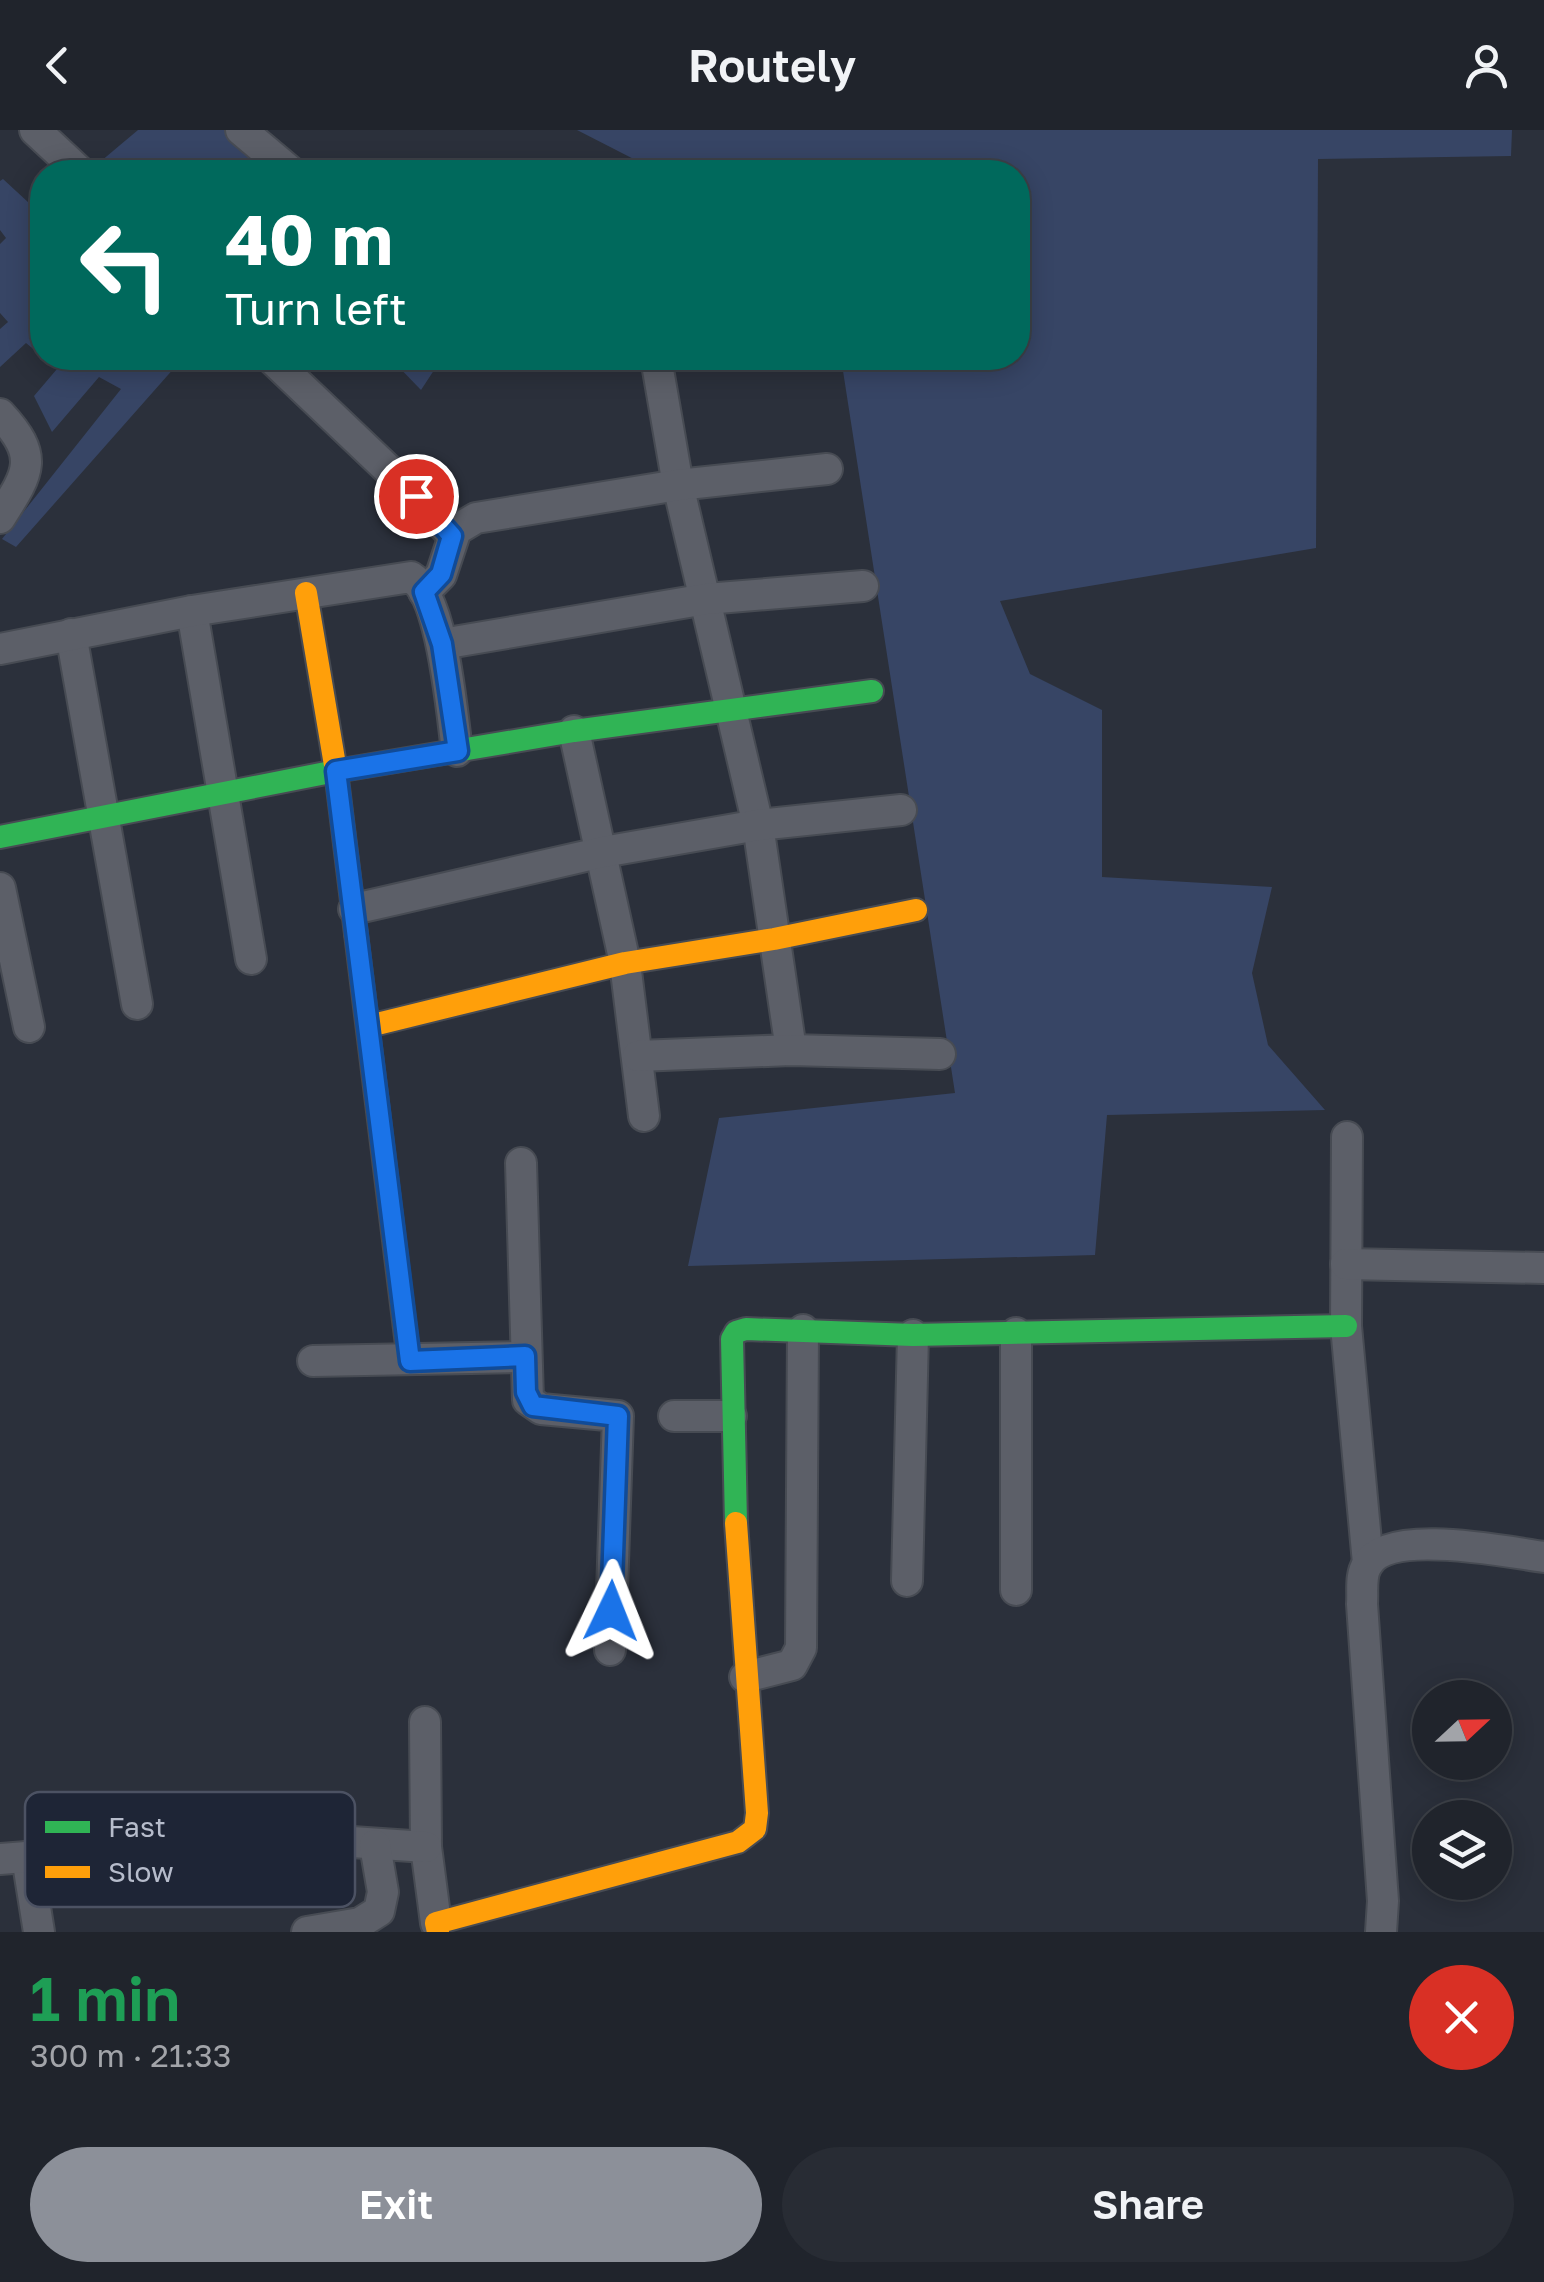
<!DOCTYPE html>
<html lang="en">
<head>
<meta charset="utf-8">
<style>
  body { margin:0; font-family:"Golos Text",sans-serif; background:#282c34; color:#f1f3f6; height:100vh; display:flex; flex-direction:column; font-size:38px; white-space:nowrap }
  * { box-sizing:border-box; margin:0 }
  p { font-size:32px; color:#a2a4a9 }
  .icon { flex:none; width:55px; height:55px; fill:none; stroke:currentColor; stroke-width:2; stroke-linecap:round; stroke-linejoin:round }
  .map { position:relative; height:1802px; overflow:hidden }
  .sheet { display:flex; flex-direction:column; background:#20242c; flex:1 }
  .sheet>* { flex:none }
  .guide { position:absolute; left:30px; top:30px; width:1000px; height:210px; border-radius:40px; box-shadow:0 5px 25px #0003,0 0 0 2px #3d4148; background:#00695c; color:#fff; overflow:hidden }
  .needle { width:65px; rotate:68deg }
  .buttons { position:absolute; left:1412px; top:1550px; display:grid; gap:20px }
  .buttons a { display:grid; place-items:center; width:100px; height:100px; border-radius:50%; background:#20242c; box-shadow:0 5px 25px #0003,0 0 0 2px #3d4148; font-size:50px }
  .pin { position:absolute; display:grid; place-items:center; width:85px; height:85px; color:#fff; margin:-42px; border:5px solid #fff; border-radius:50%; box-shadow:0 2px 10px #0007 }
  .me { position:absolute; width:110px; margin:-55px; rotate:2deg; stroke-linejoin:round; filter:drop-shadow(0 0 8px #0008) }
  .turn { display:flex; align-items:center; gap:35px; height:210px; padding:0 30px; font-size:45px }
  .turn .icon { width:130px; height:130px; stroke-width:2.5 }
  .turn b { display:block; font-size:70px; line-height:85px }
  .round { display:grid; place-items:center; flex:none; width:105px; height:105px; border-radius:52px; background:#282c34 }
  .headline { display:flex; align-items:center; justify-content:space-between; height:170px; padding:0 30px }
  h1 { font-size:60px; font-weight:600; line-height:75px; color:#1e9e55 }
  .primary-button { display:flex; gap:20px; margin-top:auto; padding:20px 30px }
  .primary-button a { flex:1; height:115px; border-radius:60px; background:#8c9099; color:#fff; font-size:40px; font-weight:600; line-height:115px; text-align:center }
  .primary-button a+a { background:#282c34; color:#f1f3f6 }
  header { display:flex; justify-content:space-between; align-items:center; height:130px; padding:0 30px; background:#20242c; font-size:45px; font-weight:600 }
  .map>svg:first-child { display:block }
</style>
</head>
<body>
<header><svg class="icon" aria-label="back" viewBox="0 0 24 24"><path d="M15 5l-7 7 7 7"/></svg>Routely<svg class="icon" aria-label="person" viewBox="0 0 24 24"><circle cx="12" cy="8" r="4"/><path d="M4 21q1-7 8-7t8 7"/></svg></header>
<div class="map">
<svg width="1544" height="1802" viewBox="0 0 1544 1802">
  <rect width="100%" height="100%" fill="#2b303b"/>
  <g fill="#374565">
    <polygon points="138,0 225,0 287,42 88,42"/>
    <polygon points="577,0 1512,0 1511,26 1318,29 1316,418 1000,471 1030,544 1102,580 1102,747 1272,757 1252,843 1268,915 1325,980 1107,985 1095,1125 688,1136 719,988 955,963 841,228 1018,228 1018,42 659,42"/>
    <polygon points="3,49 42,85 42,226 26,213 0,237 0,199 8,192 0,183 0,114 6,108 0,100 0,51"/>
    <polygon points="44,228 183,228 16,417 2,409 121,259 99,247 52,302 34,266 57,239"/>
    <polygon points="390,228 442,228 421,260"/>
  </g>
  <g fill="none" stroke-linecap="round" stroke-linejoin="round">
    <defs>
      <g id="street">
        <polyline points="35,0 80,42"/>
        <polyline points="241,0 291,42"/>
        <polyline points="271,228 416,366 453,406"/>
        <polyline points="656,228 678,355 758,695 791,920"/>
        <path d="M0,284C40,327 29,342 0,388"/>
        <polyline points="424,462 441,445 456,400 476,388 678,355 827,339"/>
        <polyline points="192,481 251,829"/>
        <polyline points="71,504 137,874"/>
        <polyline points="442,514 706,469 863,456"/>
        <path d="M0,519L192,481L411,447C443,466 452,584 457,621"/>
        <polyline points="574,601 625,833 644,986"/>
        <polyline points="0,758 29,897"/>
        <polyline points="354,779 603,722 758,695 901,680"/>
        <polyline points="638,926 791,920 940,924"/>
        <polyline points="1347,1007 1346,1196 1368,1433"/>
        <polyline points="521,1033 528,1270 541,1279 618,1286 610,1520"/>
        <polyline points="1346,1134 1544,1138"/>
        <polyline points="1016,1203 1016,1460"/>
        <polyline points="313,1231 525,1227"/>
        <polyline points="674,1286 731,1286"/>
        <polyline points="907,1451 913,1205"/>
        <polyline points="745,1547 792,1535 801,1518 803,1200"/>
        <polyline points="425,1592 426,1717 436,1793"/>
        <polyline points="27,1727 39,1802"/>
        <polyline points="0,1729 278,1707 426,1717"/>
        <polyline points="307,1802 360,1793 379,1781 383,1762 375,1715"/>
        <path d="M1381,1802L1383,1771L1362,1474C1363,1461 1360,1446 1367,1435C1388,1397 1507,1422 1544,1427"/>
      </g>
      <g id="fast">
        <polyline points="0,707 336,641 574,601 872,561"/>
        <polyline points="356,804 409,1231"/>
        <polyline points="736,1393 732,1209 736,1202 746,1199 913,1205 1346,1196"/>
      </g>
      <g id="slow">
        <polyline points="306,463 336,641 356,804"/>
        <polyline points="369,896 625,833 774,809 916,780"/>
        <polyline points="438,1802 436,1793 738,1712 755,1699 757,1683 736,1393"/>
      </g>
    </defs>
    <use href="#street" stroke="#474b53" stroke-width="34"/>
    <use href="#fast" stroke="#474b53" stroke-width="26"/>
    <use href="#slow" stroke="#474b53" stroke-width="26"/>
    <use href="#street" stroke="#5c5f68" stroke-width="30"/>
    <use href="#fast" stroke="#30b455" stroke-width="22"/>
    <use href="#slow" stroke="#ff9f0a" stroke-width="22"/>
  </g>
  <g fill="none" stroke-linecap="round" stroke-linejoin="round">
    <defs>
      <polyline id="route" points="416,366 452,406 441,444 424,462 442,514 458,621 336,641 410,1231 525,1226 526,1262 533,1276 618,1286 611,1481"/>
    </defs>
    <use href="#route" stroke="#114b97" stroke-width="25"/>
    <use href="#route" stroke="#1a73e8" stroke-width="18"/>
  </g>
  <rect x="25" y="1662" width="330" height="115" rx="15" fill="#1e2536" stroke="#4c5263" stroke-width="2.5"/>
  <rect x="45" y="1691" width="45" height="12" fill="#30b455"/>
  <rect x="45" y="1736" width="45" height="12" fill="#ff9f0a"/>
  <g font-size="28" fill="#b6bccb">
    <text x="108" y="1707">Fast</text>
    <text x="108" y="1752">Slow</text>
  </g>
</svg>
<div class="buttons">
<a><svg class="needle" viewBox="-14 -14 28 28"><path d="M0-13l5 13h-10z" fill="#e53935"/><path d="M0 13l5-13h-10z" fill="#a2a4a9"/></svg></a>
<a><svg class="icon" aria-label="layers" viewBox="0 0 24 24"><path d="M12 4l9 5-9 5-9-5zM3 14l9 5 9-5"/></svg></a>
</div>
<div class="pin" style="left:416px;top:366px;background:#d93025"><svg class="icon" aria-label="arrive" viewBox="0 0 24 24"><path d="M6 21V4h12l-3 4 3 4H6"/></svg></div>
<svg class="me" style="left:611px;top:1481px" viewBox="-20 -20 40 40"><path d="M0-17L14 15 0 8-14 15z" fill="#1a73e8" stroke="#fff" stroke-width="4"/></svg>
<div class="guide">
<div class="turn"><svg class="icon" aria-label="left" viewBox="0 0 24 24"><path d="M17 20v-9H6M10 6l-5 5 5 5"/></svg><div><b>40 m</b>Turn left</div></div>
</div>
</div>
<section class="sheet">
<div class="headline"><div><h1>1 min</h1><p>300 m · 21:33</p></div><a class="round" style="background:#d93025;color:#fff"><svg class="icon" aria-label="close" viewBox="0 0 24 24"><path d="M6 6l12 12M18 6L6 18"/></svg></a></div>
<div class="primary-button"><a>Exit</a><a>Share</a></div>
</section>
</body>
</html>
